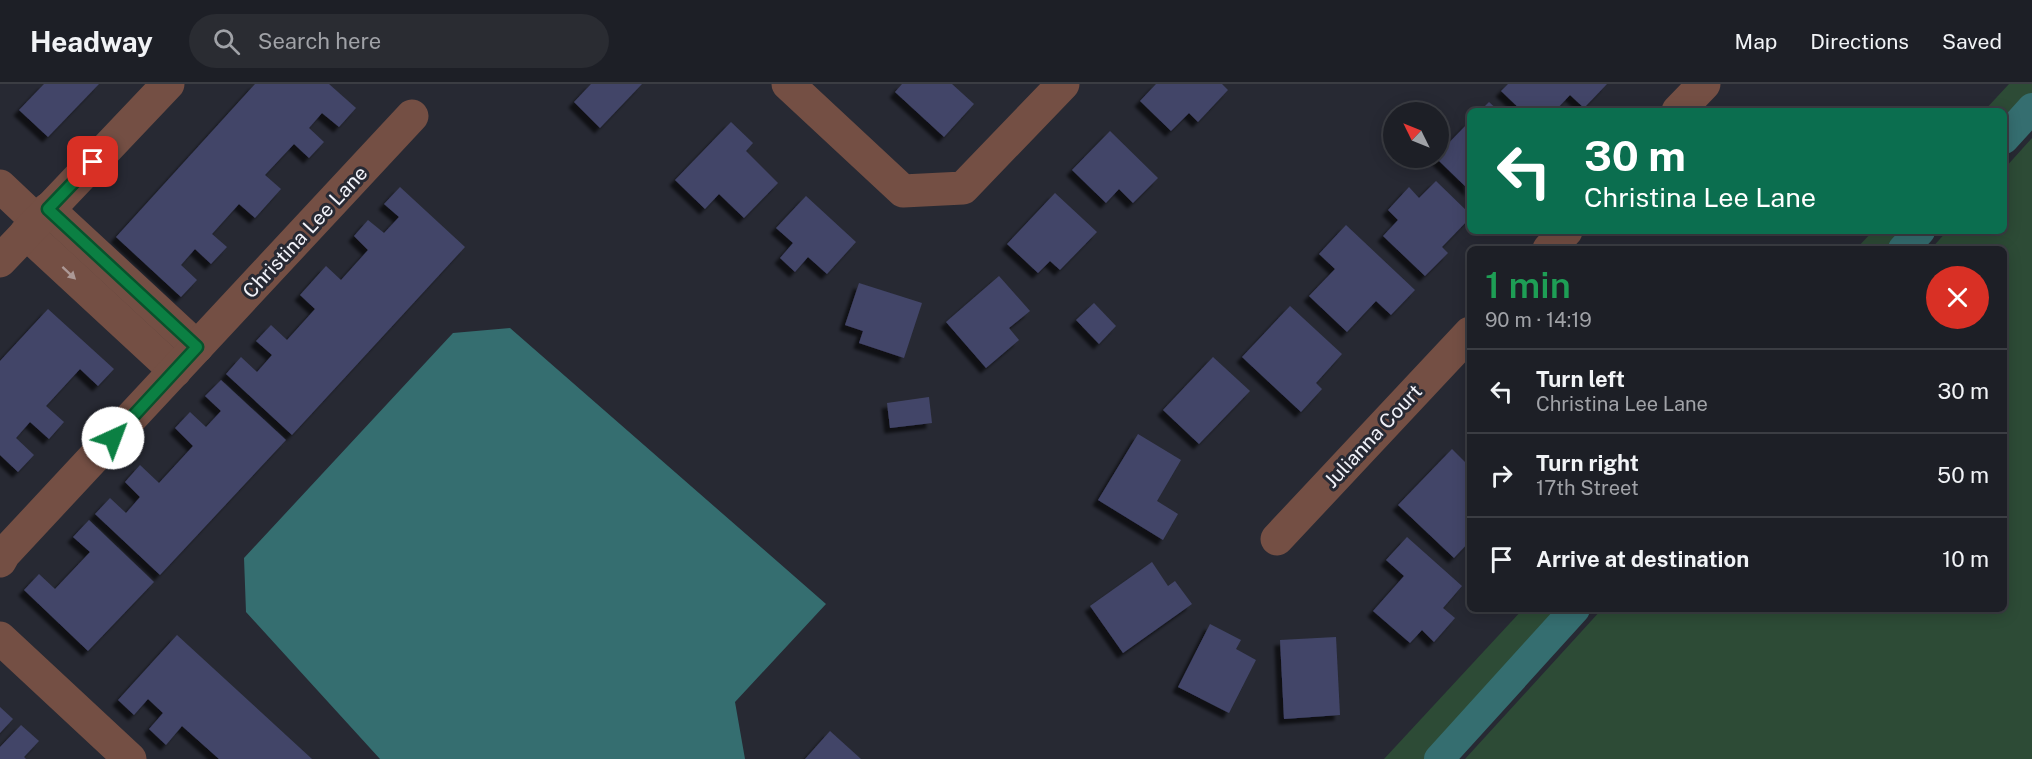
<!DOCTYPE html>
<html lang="en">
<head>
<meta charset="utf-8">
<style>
  body { margin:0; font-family:"Public Sans",sans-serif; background:#2a2c32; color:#f1f3f6; height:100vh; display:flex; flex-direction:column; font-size:22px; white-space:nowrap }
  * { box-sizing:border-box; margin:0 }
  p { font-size:20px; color:#a0a2a7 }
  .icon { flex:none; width:33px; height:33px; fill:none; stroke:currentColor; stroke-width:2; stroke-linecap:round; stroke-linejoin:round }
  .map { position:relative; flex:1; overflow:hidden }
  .panel { position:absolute; left:1467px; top:162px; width:540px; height:366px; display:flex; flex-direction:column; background:#1d1f26; border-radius:9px; box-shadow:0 3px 15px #0003,0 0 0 2px #3b3d43 }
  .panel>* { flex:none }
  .guide { position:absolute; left:1467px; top:24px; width:540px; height:126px; border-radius:9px; box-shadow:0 3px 15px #0003,0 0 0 2px #3b3d43; background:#0b6e4f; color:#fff; overflow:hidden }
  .needle { width:39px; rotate:313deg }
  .tools { position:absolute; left:1383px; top:18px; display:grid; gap:12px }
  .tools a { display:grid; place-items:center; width:66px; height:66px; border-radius:50%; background:#1d1f26; box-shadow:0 3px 15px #0003,0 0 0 2px #3b3d43; font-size:30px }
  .pin { position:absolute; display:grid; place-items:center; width:51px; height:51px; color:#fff; margin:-26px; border-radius:12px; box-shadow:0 3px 9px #0006 }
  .me { position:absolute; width:66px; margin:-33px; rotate:43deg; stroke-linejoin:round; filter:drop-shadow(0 0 4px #0008) }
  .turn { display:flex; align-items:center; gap:21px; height:126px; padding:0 18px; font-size:27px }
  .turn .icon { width:78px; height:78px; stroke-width:2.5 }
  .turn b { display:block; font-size:42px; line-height:51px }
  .round { display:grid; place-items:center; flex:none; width:63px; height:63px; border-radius:32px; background:#2a2c32 }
  .head { display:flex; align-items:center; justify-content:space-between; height:102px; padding:0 18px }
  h1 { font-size:36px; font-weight:600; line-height:45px; color:#1e9e55 }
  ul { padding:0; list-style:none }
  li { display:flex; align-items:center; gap:18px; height:84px; padding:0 18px; border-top:2px solid #3b3d43 }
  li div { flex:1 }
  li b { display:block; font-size:22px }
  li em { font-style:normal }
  header { display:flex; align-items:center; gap:36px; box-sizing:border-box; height:84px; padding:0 30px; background:#1d1f26; border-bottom:2px solid #3b3d43 }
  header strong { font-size:28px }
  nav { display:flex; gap:33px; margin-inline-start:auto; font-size:21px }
  .search { width:420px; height:54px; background:#2a2c32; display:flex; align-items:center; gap:15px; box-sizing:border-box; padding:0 21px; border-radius:33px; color:#a0a2a7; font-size:22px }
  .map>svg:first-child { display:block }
</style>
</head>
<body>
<header>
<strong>Headway</strong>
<div class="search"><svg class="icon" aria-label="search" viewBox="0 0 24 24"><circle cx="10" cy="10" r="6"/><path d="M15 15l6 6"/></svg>Search here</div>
<nav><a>Map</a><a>Directions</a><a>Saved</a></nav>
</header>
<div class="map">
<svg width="2032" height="675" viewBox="0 0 2032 675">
  <defs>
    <filter id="shadow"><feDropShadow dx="-5.5" dy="5.5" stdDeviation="1.5" flood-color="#0009"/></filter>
  </defs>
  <rect width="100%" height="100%" fill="#272933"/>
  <g fill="#2d4b36">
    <polygon points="2009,0 2032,0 2032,33 2004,63 2004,27 1984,27"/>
    <polygon points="2032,54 2032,675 1465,675 1602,525 2004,525 2004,165 1931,165 1947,147 2004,147 2004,85"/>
    <polygon points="1873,147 1927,147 1911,165 1856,165"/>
    <polygon points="1523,525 1582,525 1445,675 1384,675"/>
  </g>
  <polygon fill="#356e70" points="510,244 826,520 735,618 745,675 380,675 246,528 244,474 453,249"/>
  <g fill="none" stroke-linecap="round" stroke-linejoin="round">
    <g stroke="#356e70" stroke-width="30">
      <polyline points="2004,55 2032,24"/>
      <polyline points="1903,165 1920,147"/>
      <polyline points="1439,675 1575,525"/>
    </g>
  </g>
  <g fill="#424568" filter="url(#shadow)">
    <polygon points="44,0 99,0 48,53 19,26"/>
    <polygon points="255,0 329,0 356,24 339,43 322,29 309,44 324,58 309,74 294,60 265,91 281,105 255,134 239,120 212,150 227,163 211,180 195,165 181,181 197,196 181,213 116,153"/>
    <polygon points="591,0 642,0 600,44 574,18"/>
    <polygon points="902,0 952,0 974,20 944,53 895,8"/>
    <polygon points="1156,0 1222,0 1228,6 1198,38 1189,29 1171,47 1140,17"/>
    <polygon points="1508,0 1607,0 1584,24 1570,11 1555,27 1522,27 1501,7"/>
    <polygon points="1489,18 1499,27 1480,27"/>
    <polygon points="1470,37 1470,107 1436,74 1438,74 1438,70"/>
    <polygon points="731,38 753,59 746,67 778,99 744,134 719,110 705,125 675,96"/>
    <polygon points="1110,47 1158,94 1133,119 1119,105 1106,119 1072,86"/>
    <polygon points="1436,97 1470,130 1470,134 1442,163 1448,169 1425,192 1383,152 1398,136 1388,126 1409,103 1419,114"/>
    <polygon points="400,103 465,163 292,351 226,290 241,273 257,288 272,271 256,257 271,241 287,256 315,225 300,211 326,182 341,196 368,166 354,152 368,136 384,149 399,133 384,120"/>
    <polygon points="1055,109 1097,148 1060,186 1050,177 1038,189 1007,160"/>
    <polygon points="806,112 856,158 827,190 808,173 795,188 780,174 793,159 776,144"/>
    <polygon points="1346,141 1415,206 1391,231 1376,217 1347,248 1309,212 1335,185 1319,170"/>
    <polygon points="999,192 1030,227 1009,244 1019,256 986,284 946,238"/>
    <polygon points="859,199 922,219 904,274 859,259 863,247 845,241"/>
    <polygon points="1094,219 1116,242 1099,260 1076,236"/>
    <polygon points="1290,222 1342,270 1316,299 1322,305 1301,328 1242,273"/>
    <polygon points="48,225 114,285 98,302 80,285 46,322 64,338 49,355 30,338 16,354 34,371 18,388 0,371 0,277"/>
    <polygon points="1213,273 1250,307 1199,360 1163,326"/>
    <polygon points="221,296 286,356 160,491 95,430 110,414 126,429 140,413 125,398 140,381 159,399 193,362 175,344 190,328 206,343 221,327 205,312"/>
    <polygon points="929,313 932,339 890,344 887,319"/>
    <polygon points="1138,350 1181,376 1157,417 1178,430 1163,456 1098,416"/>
    <polygon points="1452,365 1470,383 1470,457 1454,474 1398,421"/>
    <polygon points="89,436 154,498 88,567 24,506 39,490 55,505 90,468 73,453"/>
    <polygon points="1407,453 1462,502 1443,524 1455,534 1434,558 1422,546 1410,559 1373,527 1404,492 1386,476"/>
    <polygon points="1152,478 1168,502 1175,497 1192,520 1123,569 1090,522"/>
    <polygon points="1210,540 1241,556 1236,565 1256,576 1229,629 1178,603"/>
    <polygon points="177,551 312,675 219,675 182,642 166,661 149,645 163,629 148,615 134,631 118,616"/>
    <polygon points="1336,553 1340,631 1284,635 1280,556"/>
    <polygon points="0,623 13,635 0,649"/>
    <polygon points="21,641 39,657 24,673 26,675 0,675 0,663"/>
    <polygon points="830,647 861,675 805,675"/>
  </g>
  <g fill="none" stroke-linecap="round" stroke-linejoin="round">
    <g stroke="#744f44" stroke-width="33">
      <polyline points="788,0 903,107 963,104 1063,0"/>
      <polyline points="1678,27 1704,0"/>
      <polyline points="0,102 37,137"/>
      <polyline points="48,125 197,263"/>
      <polyline points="26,149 175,287"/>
      <polyline points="1549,165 1566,147"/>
      <polyline points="0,177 168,0"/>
      <polyline points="1277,455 1470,249"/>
      <polyline points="0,477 4,470 412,32"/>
      <polyline points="0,554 130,675"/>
    </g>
  </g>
  <defs><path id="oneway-solid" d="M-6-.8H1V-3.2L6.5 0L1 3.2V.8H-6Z" transform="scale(1.5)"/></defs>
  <use fill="#ac9895" href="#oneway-solid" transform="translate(69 189) rotate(43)"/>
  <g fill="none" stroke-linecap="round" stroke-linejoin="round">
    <defs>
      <polyline id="route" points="93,78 48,125 197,263 113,354"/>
    </defs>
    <use href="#route" stroke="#07532c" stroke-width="15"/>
    <use href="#route" stroke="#0b8043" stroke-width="10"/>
  </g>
  <g text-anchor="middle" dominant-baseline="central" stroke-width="6" stroke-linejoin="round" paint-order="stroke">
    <g font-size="20" fill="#f1f2f9" stroke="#272933">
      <text transform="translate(305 148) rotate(-47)">Christina Lee Lane</text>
      <text transform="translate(1373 352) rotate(-47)">Julianna Court</text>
    </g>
  </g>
</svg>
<div class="tools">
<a><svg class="needle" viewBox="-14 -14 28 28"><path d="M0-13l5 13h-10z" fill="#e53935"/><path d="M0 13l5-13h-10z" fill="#a0a2a7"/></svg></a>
</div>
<div class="pin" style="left:93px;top:78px;background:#d93025"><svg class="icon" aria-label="arrive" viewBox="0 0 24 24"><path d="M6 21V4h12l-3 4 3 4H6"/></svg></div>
<svg class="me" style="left:113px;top:354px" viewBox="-20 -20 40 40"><circle r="19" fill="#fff"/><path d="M0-13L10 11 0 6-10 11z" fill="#0b8043"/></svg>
<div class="guide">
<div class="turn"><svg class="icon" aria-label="left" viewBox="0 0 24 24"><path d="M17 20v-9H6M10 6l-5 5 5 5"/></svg><div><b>30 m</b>Christina Lee Lane</div></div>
</div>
<section class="panel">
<div class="head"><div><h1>1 min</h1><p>90 m · 14:19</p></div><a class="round" style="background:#d93025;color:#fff"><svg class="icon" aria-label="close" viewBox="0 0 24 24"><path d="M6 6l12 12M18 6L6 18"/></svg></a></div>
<ul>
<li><svg class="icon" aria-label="left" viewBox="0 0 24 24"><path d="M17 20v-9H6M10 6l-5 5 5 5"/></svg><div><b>Turn left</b><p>Christina Lee Lane</p></div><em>30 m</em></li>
<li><svg class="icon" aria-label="right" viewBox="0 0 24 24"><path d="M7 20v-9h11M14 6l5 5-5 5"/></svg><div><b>Turn right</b><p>17th Street</p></div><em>50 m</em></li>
<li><svg class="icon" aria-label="arrive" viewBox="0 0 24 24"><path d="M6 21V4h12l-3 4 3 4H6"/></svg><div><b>Arrive at destination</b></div><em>10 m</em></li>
</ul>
</section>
</div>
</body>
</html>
